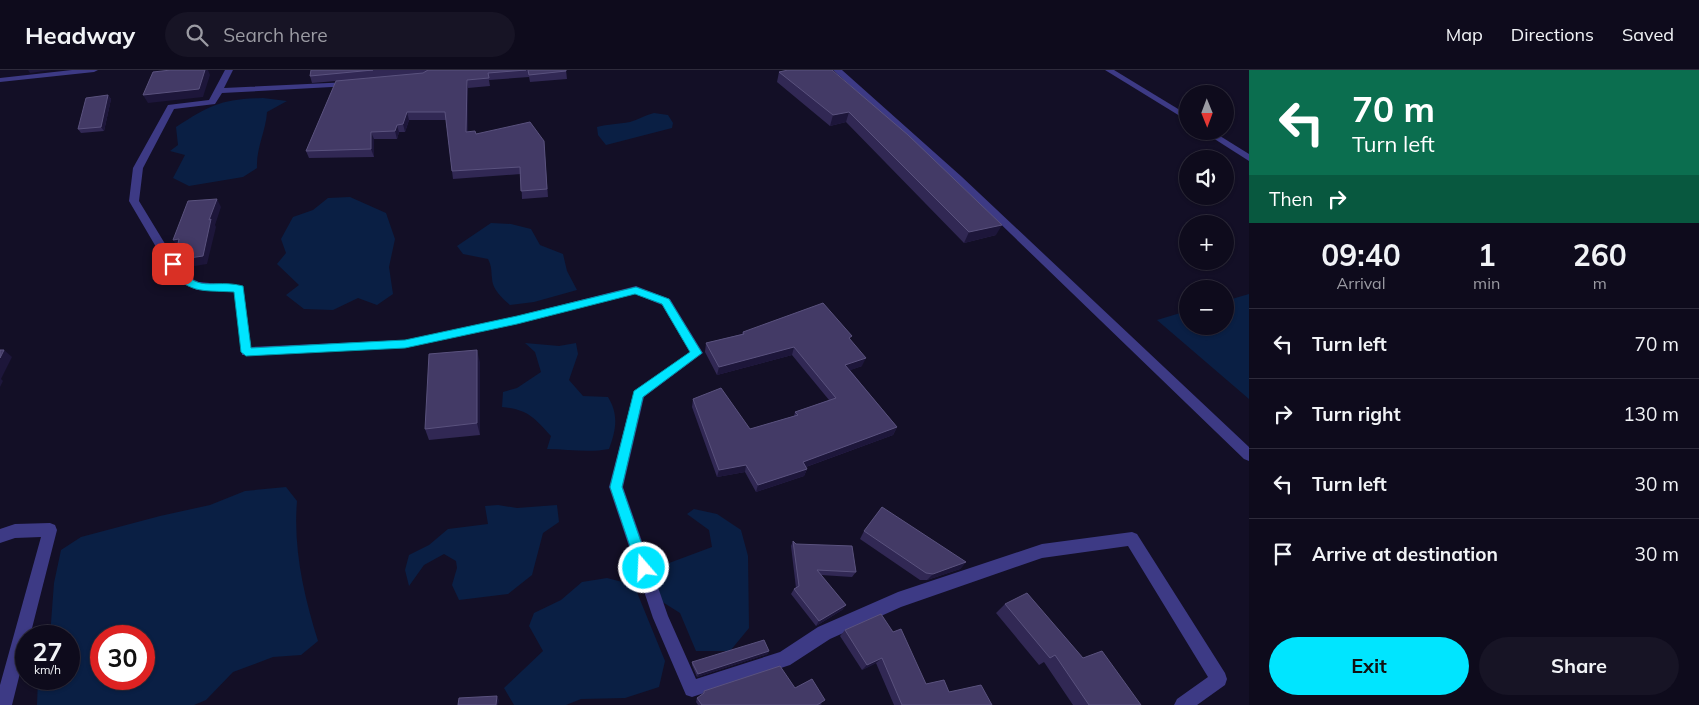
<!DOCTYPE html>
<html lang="en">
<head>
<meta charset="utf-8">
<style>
  body { margin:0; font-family:Mulish,sans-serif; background:#171425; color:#f1f3f6; height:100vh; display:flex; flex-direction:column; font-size:19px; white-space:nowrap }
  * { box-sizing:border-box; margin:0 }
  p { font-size:16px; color:#9b9ba3 }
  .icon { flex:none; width:28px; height:28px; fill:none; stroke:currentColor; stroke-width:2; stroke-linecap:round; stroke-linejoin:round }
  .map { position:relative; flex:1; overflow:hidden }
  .details { display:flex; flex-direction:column; background:#0e0b1c; width:450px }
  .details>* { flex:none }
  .hud { background:#0b6e4f; color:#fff; overflow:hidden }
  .needle { width:32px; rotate:179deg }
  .tools { position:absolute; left:1179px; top:15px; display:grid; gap:10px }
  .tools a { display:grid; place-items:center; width:55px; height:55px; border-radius:50%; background:#0e0b1c; box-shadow:0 1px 4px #0004,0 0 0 1px #2e2b3b; font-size:25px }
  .speed { position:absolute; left:15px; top:555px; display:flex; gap:10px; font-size:25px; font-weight:700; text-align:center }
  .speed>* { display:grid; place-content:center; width:65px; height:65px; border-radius:50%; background:#0e0b1c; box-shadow:0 1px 4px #0004,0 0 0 1px #2e2b3b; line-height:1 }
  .speed small { font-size:12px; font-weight:400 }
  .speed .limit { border:8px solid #d22; background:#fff; color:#111 }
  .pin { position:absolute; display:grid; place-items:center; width:42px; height:42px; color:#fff; margin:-21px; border-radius:10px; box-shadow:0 2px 8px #0006 }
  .me { position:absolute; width:55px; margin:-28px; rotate:341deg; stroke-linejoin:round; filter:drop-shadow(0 0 4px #0008) }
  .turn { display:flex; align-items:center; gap:18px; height:105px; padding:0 20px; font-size:22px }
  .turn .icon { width:65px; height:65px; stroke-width:2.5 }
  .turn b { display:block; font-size:35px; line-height:42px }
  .then { display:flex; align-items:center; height:48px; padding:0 20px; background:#0003; gap:10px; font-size:19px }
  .eta { display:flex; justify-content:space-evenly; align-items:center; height:85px; text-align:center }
  .eta b { font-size:30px; font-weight:700; line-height:35px }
  .button { display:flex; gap:10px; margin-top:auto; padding:10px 20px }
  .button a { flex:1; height:58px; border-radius:30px; background:#00e5ff; color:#111; font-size:20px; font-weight:700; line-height:58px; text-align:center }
  .button a+a { background:#171425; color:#f1f3f6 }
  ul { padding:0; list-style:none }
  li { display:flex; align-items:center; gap:15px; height:70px; padding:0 20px; border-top:1px solid #2e2b3b }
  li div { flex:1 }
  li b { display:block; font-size:19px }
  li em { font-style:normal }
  header { display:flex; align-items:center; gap:30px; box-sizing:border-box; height:70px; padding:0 25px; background:#0e0b1c; border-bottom:1px solid #2e2b3b }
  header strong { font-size:24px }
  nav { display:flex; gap:28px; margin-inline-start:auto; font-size:18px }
  .search { width:350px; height:45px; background:#171425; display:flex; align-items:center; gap:12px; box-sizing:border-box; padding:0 18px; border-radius:28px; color:#9b9ba3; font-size:19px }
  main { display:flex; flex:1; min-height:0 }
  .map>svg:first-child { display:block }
</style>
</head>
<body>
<header>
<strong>Headway</strong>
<div class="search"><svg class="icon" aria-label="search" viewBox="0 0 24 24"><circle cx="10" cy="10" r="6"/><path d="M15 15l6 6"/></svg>Search here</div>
<nav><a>Map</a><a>Directions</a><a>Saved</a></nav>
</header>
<main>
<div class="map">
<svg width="1249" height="635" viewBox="0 0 1249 635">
  <rect width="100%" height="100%" fill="#130f26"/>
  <g fill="#0a1f44" fill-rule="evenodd">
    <path d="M263,28L287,31L267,42C266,61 256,78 257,98L243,107L189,116L173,108L185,85L170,81L178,75L176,57C210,35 221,29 263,28Z"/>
    <path d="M654,43L668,45L673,53L672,58L606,75L598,65L597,57C608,54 618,54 630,52C638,50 645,45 654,43Z"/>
    <polygon points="350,127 386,143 395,169 389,197 393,224 377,235 358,228 333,240 304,239 286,225 299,215 277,194 286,183 281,169 293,147 313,140 328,128"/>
    <path d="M491,153L511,154L531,159L540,175L563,184L567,201L577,220L534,232L510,235C502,228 492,219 492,208C491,200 492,197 488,189L463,184L457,176Z"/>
    <polygon points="1249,224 1249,329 1157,250 1187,241 1188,256 1225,256 1225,231"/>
    <path d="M525,273L559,276L576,273L578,284L569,310L583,326L608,327C619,345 616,360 609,379C588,383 568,379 547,379L551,366C534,347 527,339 502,337L503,322L517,318L541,302L535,282Z"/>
    <path d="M286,417L297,431C293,479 304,526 318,571L301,585L273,587L233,602L206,630L194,635H37L38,609H69V566H50L54,513L61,480L81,467L160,446L210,435L245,421ZM101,566H144V609H101Z"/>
    <polygon points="498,435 517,438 557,435 559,452 543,463 532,505 508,524 459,530 452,515 457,498 456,491 444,484 424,495 409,516 405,500 409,485 429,475 448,459 488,454 485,436"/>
    <polygon points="694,439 717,444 741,460 748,486 749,558 730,581 696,581 680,543 661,531 656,518 653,499 712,477 709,460 687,444"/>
    <polygon points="607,508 634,515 665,591 659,617 625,628 581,629 566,635 514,635 504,618 543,581 529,556 534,543 561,530 582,512"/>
  </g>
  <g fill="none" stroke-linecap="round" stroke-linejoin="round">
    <g fill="#3d3a85" fill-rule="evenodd">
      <polygon points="72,0 98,0 94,2 0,12 0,8"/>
      <polygon points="225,0 233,0 224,18 350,12 354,14 350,16 222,23 215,34 174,39 143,98 139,131 184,205 199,212 243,216 251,277 405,270 517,246 636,216 670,229 703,283 644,327 623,417 668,546 696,609 780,582 818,557 898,522 1042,474 1132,462 1137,464 1225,603 1227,609 1225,615 1197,635 1174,635 1177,629 1208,607 1128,476 1042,488 901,537 830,569 790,595 692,627 686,625 653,548 609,417 634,321 690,282 662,235 635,224 517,254 405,278 242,285 234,222 197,220 176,211 129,131 133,98 168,35 209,30"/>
      <polygon points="833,0 842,0 962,107 1249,377 1249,391 1244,389 956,111"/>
      <polygon points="1105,0 1114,0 1188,45 1188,51"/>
      <polygon points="1202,61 1212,61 1249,84 1249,91"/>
      <polygon points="50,453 55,455 57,460 30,566 26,566 26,579 12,635 0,635 0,615 41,467 15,468 0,473 0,459 15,454"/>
    </g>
  </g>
  <g fill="#312854">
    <polygon points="311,0 566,0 567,9 530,12 529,7 489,10 490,16 468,18 468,62 476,64 544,71 548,127 522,129 521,104 453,109 452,101 446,50 409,50 405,62 399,62 397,69 374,69 374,87 309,88 306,81 336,11 312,13 310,6"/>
    <polygon points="832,0 996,165 964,173 846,52 830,56 777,12 779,2"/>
    <polygon points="108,25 111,29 104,61 81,63 78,59"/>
    <polygon points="743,262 851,271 862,296 850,300 897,357 893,365 806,397 807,399 804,406 756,422 745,402 717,407 692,337 693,329 750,359 794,346 795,342 829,330 792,285 717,305 705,282 706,273 742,264"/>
    <polygon points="480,292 480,365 429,370 425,359"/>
    <polygon points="864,461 966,492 960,499 927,510 920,510 860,469"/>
    <polygon points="793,471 796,474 856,502 852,507 821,505 846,535 842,540 816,556 791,524 794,519 796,518 791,476"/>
    <polygon points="1005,534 1083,588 1141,635 1073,635 1044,592 1039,595 996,543"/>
    <polygon points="845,560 926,614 949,622 992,635 894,635 876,593 862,600 840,566"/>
    <polygon points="768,584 697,607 692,595 692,592"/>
    <polygon points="795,618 822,634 820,635 698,635 696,632 697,628 702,625 704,621"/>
  </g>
  <g fill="#1d163a">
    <polygon points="28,0 52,0 30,3"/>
    <polygon points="205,0 208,0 210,5 203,27 148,33 143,25"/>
    <polygon points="467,10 468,18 468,70 466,62"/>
    <polygon points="108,25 111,29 104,61 101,57"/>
    <polygon points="407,42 409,50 405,62 403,54"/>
    <polygon points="849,42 846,52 830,56 833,45"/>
    <polygon points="397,55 399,62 397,69 395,61"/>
    <polygon points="371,62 374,69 374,87 371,79"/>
    <polygon points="217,129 221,137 215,155 216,157 207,194 182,198 176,190 209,150"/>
    <polygon points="1002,155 996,165 964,173 969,162"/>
    <polygon points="179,169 178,178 173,170"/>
    <polygon points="794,277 792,285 717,305 719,297"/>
    <polygon points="4,280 12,287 1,309 3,311 0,317 0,288"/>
    <polygon points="477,280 480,292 480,365 477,353"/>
    <polygon points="866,288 862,296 842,303 845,295"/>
    <polygon points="897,357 893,365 800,399 803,392"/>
    <polygon points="746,395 745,402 717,407 719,400"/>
    <polygon points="807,399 804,406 756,422 758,415"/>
    <polygon points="966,492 960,499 927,510 933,504"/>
    <polygon points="846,535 842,540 816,556 819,551"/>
    <polygon points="769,581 768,584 697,607 698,604"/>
    <polygon points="882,588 876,593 862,600 867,595"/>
    <polygon points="497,626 499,630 498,635 496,635"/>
  </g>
  <g fill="#433a66" stroke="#5a527e">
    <polygon points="171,0 205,0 199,19 143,25 153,2"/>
    <polygon points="311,0 373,0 310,6"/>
    <polygon points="428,0 526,0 488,3 489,8 467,10 466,62 475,61 476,64 530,52 544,71 547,119 521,121 520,97 452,101 445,42 407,42 403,54 397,55 395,61 371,62 371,79 306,81 336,11 423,3"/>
    <polygon points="528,0 566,0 566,1 529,5"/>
    <polygon points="788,0 832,0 908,65 1002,155 969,162 849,42 833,45 779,2"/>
    <polygon points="108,25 101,57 78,59 86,28"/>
    <polygon points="217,129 209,150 211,149 203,186 176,190 175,187 179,169 173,170 188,131"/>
    <polygon points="823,233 852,266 849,268 866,288 845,295 897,357 803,392 807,399 758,415 746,395 719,400 693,329 721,318 750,359 798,345 795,342 836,328 794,277 719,297 706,273 744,264 743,262"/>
    <polygon points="0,280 4,280 0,288"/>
    <polygon points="477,280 477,353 425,359 429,284"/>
    <polygon points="882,437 966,492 933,504 926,503 864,461"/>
    <polygon points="793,471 796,474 852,476 856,502 817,500 846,535 819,551 794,519 799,516"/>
    <polygon points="1027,523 1083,588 1102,581 1141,635 1089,635 1055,585 1050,588 1005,534"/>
    <polygon points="881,544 893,562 901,559 926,614 944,610 949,622 981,615 992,635 902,635 882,588 867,595 845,560"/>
    <polygon points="764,570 769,581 698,604 692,592"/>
    <polygon points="780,596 795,618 812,609 825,630 817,635 702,635 697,628 704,623 704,621"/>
    <polygon points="497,626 496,635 458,635 459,628"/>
  </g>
  <path fill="#00e5ff" stroke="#0095a6" d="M173,191L176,192C197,226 212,208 243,216L251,278L405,270L517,246L636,217L669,229L702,283L643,327L622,417L650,498L648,503L644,505L639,503L610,417L634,321L690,282L662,234L635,224L517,254L405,278L246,286L241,282L234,222C203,220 185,225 168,194Z"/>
</svg>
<div class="tools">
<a><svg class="needle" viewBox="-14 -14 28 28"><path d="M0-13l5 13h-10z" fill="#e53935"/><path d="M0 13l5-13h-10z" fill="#9b9ba3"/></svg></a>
<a><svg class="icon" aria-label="sound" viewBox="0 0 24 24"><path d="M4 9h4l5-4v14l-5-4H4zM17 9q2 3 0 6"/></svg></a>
<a>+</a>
<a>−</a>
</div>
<div class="speed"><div>27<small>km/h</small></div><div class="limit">30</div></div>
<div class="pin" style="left:173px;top:194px;background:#d93025"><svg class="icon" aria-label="arrive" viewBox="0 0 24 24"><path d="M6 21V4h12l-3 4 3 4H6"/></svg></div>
<svg class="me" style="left:644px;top:498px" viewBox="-20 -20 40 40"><circle r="17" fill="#00e5ff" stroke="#fff" stroke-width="3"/><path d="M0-11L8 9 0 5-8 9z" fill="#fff"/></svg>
</div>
<section class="details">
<div class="hud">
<div class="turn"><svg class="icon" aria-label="left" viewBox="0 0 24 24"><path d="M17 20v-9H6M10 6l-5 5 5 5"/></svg><div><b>70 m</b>Turn left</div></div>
<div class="then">Then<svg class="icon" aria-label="right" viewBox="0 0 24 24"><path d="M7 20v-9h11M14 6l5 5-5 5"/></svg></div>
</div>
<div class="eta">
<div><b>09:40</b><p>Arrival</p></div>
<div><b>1</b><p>min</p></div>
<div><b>260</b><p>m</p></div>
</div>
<ul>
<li><svg class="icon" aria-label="left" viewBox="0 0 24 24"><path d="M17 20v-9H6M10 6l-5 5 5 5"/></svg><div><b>Turn left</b></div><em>70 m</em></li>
<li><svg class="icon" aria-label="right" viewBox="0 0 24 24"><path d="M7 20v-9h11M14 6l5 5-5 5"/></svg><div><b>Turn right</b></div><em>130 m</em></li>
<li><svg class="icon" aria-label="left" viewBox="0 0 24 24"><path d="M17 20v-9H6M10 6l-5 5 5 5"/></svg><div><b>Turn left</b></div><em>30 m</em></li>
<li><svg class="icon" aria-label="arrive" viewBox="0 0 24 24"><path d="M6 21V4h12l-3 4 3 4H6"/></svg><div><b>Arrive at destination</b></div><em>30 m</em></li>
</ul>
<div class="button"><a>Exit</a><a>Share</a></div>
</section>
</main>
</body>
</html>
